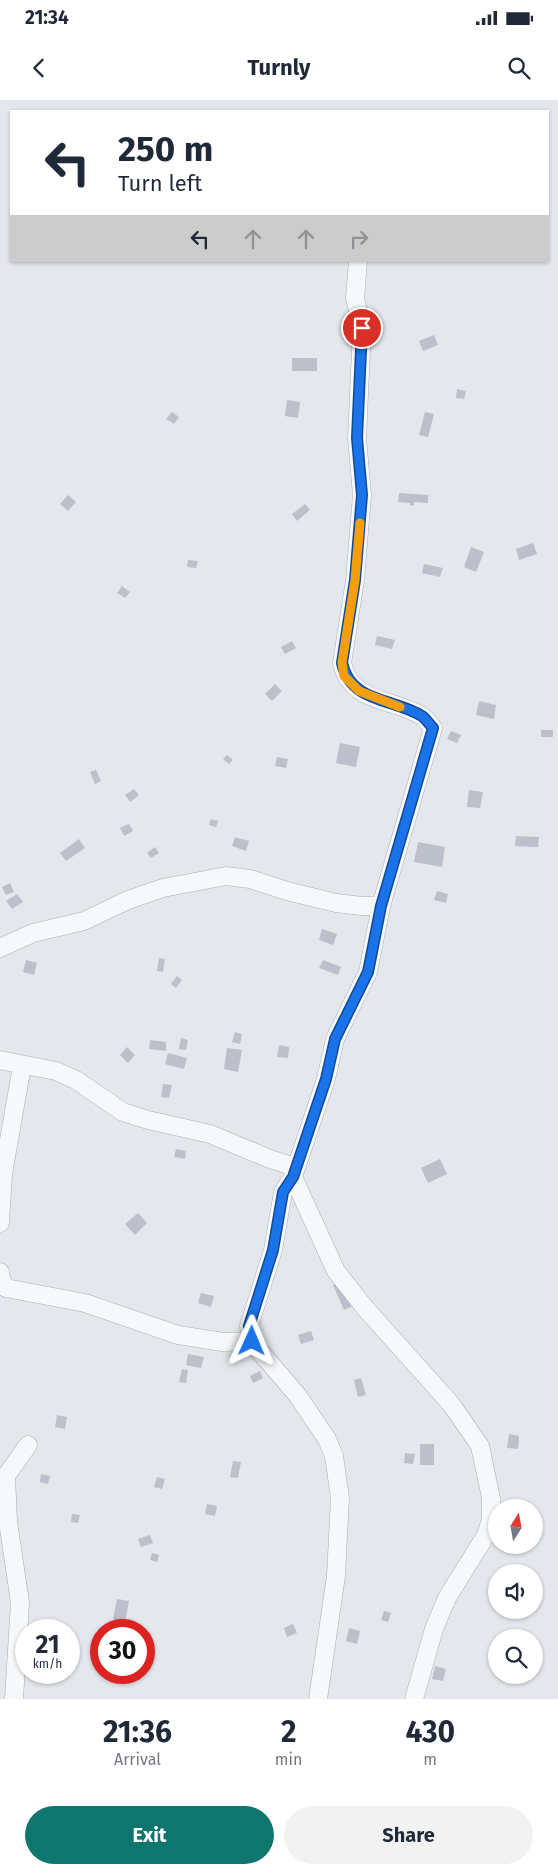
<!DOCTYPE html>
<html lang="en">
<head>
<meta charset="utf-8">
<style>
  body { margin:0; font-family:"Fira Sans",sans-serif; background:#f2f2f3; color:#1f2937; height:100vh; display:flex; flex-direction:column; font-size:19px; white-space:nowrap }
  * { box-sizing:border-box; margin:0 }
  p { font-size:16px; color:#747a83 }
  .icon { flex:none; width:28px; height:28px; fill:none; stroke:currentColor; stroke-width:2; stroke-linecap:round; stroke-linejoin:round }
  .map { position:relative; height:1599px; overflow:hidden }
  .drawer { display:flex; flex-direction:column; background:#fff; flex:1 }
  .drawer>* { flex:none }
  .banner { position:absolute; left:10px; top:10px; width:539px; height:152px; border-radius:0px; box-shadow:0 1px 4px #0004; background:#fff; color:#1f2937; overflow:hidden }
  .needle { width:32px; rotate:11deg }
  .fabs { position:absolute; left:488px; top:1399px; display:grid; gap:10px }
  .fabs a { display:grid; place-items:center; width:55px; height:55px; border-radius:50%; background:#fff; box-shadow:0 1px 4px #0004; font-size:25px }
  .speed { position:absolute; left:15px; top:1519px; display:flex; gap:10px; font-size:25px; font-weight:700; text-align:center }
  .speed>* { display:grid; place-content:center; width:65px; height:65px; border-radius:50%; background:#fff; box-shadow:0 1px 4px #0004; line-height:1 }
  .speed small { font-size:12px; font-weight:400 }
  .speed .limit { border:8px solid #d22; background:#fff; color:#111 }
  .pin { position:absolute; display:grid; place-items:center; width:42px; height:42px; color:#fff; margin:-21px; border:2px solid #fff; border-radius:50%; box-shadow:0 1px 5px #0007 }
  .me { position:absolute; width:55px; margin:-28px; rotate:1deg; stroke-linejoin:round; filter:drop-shadow(0 0 4px #0008) }
  .turn { display:flex; align-items:center; gap:18px; height:105px; padding:0 25px; font-size:22px }
  .turn .icon { width:65px; height:65px; stroke-width:2.5 }
  .turn b { display:block; font-size:35px; line-height:42px }
  .lanes { display:flex; align-items:center; height:48px; padding:0 25px; background:#0003; justify-content:center; gap:25px; direction:ltr }
  .lanes .off { opacity:.35 }
  .eta { display:flex; justify-content:space-evenly; align-items:center; height:85px; text-align:center }
  .eta b { font-size:30px; font-weight:700; line-height:35px }
  .button { display:flex; gap:10px; margin-top:auto; padding:10px 25px }
  .button a { flex:1; height:58px; border-radius:30px; background:#0f766e; color:#fff; font-size:20px; font-weight:700; line-height:58px; text-align:center }
  .button a+a { background:#f2f2f3; color:#1f2937 }
  .status { display:flex; justify-content:space-between; align-items:center; height:35px; padding:0 25px; background:#fff; direction:ltr }
  .status svg { height:14px; fill:currentColor }
  header { display:flex; justify-content:space-between; align-items:center; height:65px; padding:0 25px; background:#fff; font-size:22px; font-weight:700 }
  .map>svg:first-child { display:block }
</style>
</head>
<body>
<div class="status"><b>21:34</b><svg viewBox="0 0 49 12"><path d="M0 12V9h3v3zM5 12V6h3v6zM10 12V3h3v9zM15 12V0h3v12zM26 1h20v11H26zM47 4h2v5h-2z"/></svg></div>
<header><svg class="icon" aria-label="back" viewBox="0 0 24 24"><path d="M15 5l-7 7 7 7"/></svg>Turnly<svg class="icon" aria-label="search" viewBox="0 0 24 24"><circle cx="10" cy="10" r="6"/><path d="M15 15l6 6"/></svg></header>
<div class="map">
<svg width="558" height="1599" viewBox="0 0 558 1599">
  <rect width="100%" height="100%" fill="#e4e7ec"/>
  <g fill="#bbc0ca">
    <polygon points="434,235 438,245 423,251 419,241"/>
    <rect x="292" y="258" width="25" height="13"/>
    <polygon points="457,289 466,291 464,299 456,298"/>
    <polygon points="287,300 300,302 298,318 285,316"/>
    <polygon points="172,312 179,317 174,324 166,319"/>
    <polygon points="425,312 434,314 428,337 419,335"/>
    <polygon points="399,393 428,395 428,403 414,402 414,406 410,405 410,403 398,402"/>
    <polygon points="68,395 76,402 68,411 60,404"/>
    <polygon points="305,404 310,410 297,421 292,414"/>
    <polygon points="533,443 537,454 519,460 516,449"/>
    <polygon points="471,447 484,452 476,472 464,467"/>
    <polygon points="188,460 198,461 196,468 187,467"/>
    <polygon points="424,464 443,468 440,477 422,473"/>
    <polygon points="122,486 130,492 125,498 117,493"/>
    <polygon points="377,536 395,540 392,549 375,545"/>
    <polygon points="292,541 296,548 285,554 281,547"/>
    <polygon points="275,584 282,591 272,601 265,594"/>
    <polygon points="479,601 496,605 494,619 476,615"/>
    <rect x="541" y="630" width="12" height="7"/>
    <polygon points="451,631 461,635 457,643 447,639"/>
    <polygon points="340,643 360,647 356,667 336,663"/>
    <polygon points="227,655 233,660 229,664 223,659"/>
    <polygon points="277,657 288,659 286,668 275,666"/>
    <polygon points="96,670 101,681 95,684 90,672"/>
    <polygon points="134,689 139,695 130,702 125,695"/>
    <polygon points="469,690 483,692 480,708 467,707"/>
    <polygon points="211,719 218,721 216,727 209,725"/>
    <polygon points="129,724 133,731 124,736 120,728"/>
    <polygon points="516,736 539,737 538,747 515,746"/>
    <polygon points="235,737 249,741 246,751 232,746"/>
    <polygon points="79,739 85,748 66,761 60,753"/>
    <polygon points="418,742 445,747 442,767 414,762"/>
    <polygon points="155,747 159,753 151,758 147,753"/>
    <polygon points="10,783 14,792 6,795 2,787"/>
    <polygon points="437,791 448,794 446,803 434,800"/>
    <polygon points="17,794 23,802 12,809 6,801"/>
    <polygon points="322,829 337,834 333,845 319,840"/>
    <polygon points="159,858 165,859 163,872 157,871"/>
    <polygon points="26,860 37,863 34,875 23,872"/>
    <polygon points="323,860 341,867 338,875 319,868"/>
    <polygon points="177,876 182,880 176,888 171,884"/>
    <polygon points="235,932 242,934 240,944 232,942"/>
    <polygon points="181,938 188,940 186,950 179,949"/>
    <polygon points="150,940 166,942 166,951 149,949"/>
    <polygon points="279,945 289,947 288,958 277,957"/>
    <polygon points="127,947 135,955 128,963 120,955"/>
    <polygon points="227,948 242,950 238,972 224,969"/>
    <polygon points="168,953 187,958 184,969 165,964"/>
    <polygon points="163,984 172,985 169,998 161,997"/>
    <polygon points="176,1049 186,1051 185,1059 174,1057"/>
    <polygon points="440,1059 447,1074 428,1083 421,1068"/>
    <polygon points="138,1113 147,1123 135,1135 125,1124"/>
    <polygon points="342,1181 353,1206 344,1210 333,1185"/>
    <polygon points="201,1193 214,1196 211,1207 198,1203"/>
    <polygon points="311,1231 314,1240 301,1244 298,1235"/>
    <polygon points="188,1254 204,1257 201,1268 186,1265"/>
    <polygon points="182,1269 188,1270 186,1283 179,1282"/>
    <polygon points="260,1271 263,1278 253,1283 250,1276"/>
    <polygon points="361,1278 366,1295 358,1297 354,1280"/>
    <polygon points="57,1315 67,1317 65,1329 55,1327"/>
    <polygon points="509,1334 519,1336 518,1349 507,1348"/>
    <rect x="420" y="1344" width="14" height="21"/>
    <polygon points="405,1353 415,1354 413,1364 404,1363"/>
    <polygon points="233,1361 241,1362 238,1378 230,1377"/>
    <polygon points="41,1374 50,1376 48,1384 40,1382"/>
    <polygon points="157,1377 165,1379 162,1389 154,1387"/>
    <polygon points="207,1404 217,1406 215,1416 205,1414"/>
    <polygon points="72,1414 80,1415 78,1423 71,1422"/>
    <polygon points="150,1435 153,1443 141,1447 138,1439"/>
    <polygon points="152,1453 159,1455 157,1462 150,1460"/>
    <polygon points="117,1499 129,1501 125,1522 113,1519"/>
    <polygon points="384,1511 391,1513 388,1522 381,1520"/>
    <polygon points="293,1524 297,1533 287,1537 284,1528"/>
    <polygon points="349,1528 360,1531 357,1544 346,1541"/>
    <polygon points="435,1566 446,1569 443,1581 432,1579"/>
    <polygon points="126,1572 141,1572 140,1580 125,1578"/>
  </g>
  <g fill="none" stroke-linecap="round" stroke-linejoin="round">
    <defs>
      <g id="minor">
        <polyline points="0,848 33,833 84,821 128,800 163,788 226,776 250,779 287,791 336,803 362,806 381,806"/>
        <polyline points="0,960 56,971 76,980 123,1012 148,1020 210,1034 270,1059 295,1067"/>
        <polyline points="293,1077 336,1171 365,1208 451,1304 480,1346 491,1398 491,1420 486,1435 447,1498 434,1529 414,1599"/>
        <polyline points="0,1123 3,1074 22,966"/>
        <polyline points="0,1172 0,1177 6,1188 85,1203 178,1235 223,1242 251,1241"/>
        <polyline points="14,1599 20,1502 8,1422 6,1376 28,1345"/>
        <path d="M318,1599L336,1476L340,1398L334,1356L327,1339L298,1296L251,1241L249,1226L273,1150L283,1092L293,1077L326,979L335,939L368,872L381,806L433,628C429,624 426,619 422,616C393,598 351,604 342,563L355,480L362,395L357,338L362,228L355,198L358,161"/>
      </g>
    </defs>
    <use href="#minor" stroke="#a9aeb7" stroke-width="19"/>
    <use href="#minor" stroke="#f7f8fa" stroke-width="18"/>
  </g>
  <g fill="none" stroke-linecap="round" stroke-linejoin="round">
    <defs>
      <path id="route" d="M252,1241L249,1226L273,1150L283,1092L293,1077L326,979L335,939L368,872L381,806L433,628C429,624 426,619 422,616C393,598 351,603 342,563L355,480L362,395L357,338L362,228"/>
    </defs>
    <use href="#route" stroke="#114b97" stroke-width="12"/>
    <use href="#route" stroke="#1a73e8" stroke-width="9"/>
    <polyline stroke="#f59e0b" stroke-width="9" points="360,423 355,480 342,563 344,576 359,591 400,607"/>
  </g>
</svg>
<div class="fabs">
<a><svg class="needle" viewBox="-14 -14 28 28"><path d="M0-13l5 13h-10z" fill="#e53935"/><path d="M0 13l5-13h-10z" fill="#747a83"/></svg></a>
<a><svg class="icon" aria-label="sound" viewBox="0 0 24 24"><path d="M4 9h4l5-4v14l-5-4H4zM17 9q2 3 0 6"/></svg></a>
<a><svg class="icon" aria-label="search" viewBox="0 0 24 24"><circle cx="10" cy="10" r="6"/><path d="M15 15l6 6"/></svg></a>
</div>
<div class="speed"><div>21<small>km/h</small></div><div class="limit">30</div></div>
<div class="pin" style="left:362px;top:228px;background:#d93025"><svg class="icon" aria-label="arrive" viewBox="0 0 24 24"><path d="M6 21V4h12l-3 4 3 4H6"/></svg></div>
<svg class="me" style="left:252px;top:1241px" viewBox="-20 -20 40 40"><path d="M0-17L14 15 0 8-14 15z" fill="#1a73e8" stroke="#fff" stroke-width="4"/></svg>
<div class="banner">
<div class="turn"><svg class="icon" aria-label="left" viewBox="0 0 24 24"><path d="M17 20v-9H6M10 6l-5 5 5 5"/></svg><div><b>250 m</b>Turn left</div></div>
<div class="lanes"><svg class="icon" aria-label="left" viewBox="0 0 24 24"><path d="M17 20v-9H6M10 6l-5 5 5 5"/></svg><svg class="icon off" aria-label="ahead" viewBox="0 0 24 24"><path d="M12 20V5M6 11l6-6 6 6"/></svg><svg class="icon off" aria-label="ahead" viewBox="0 0 24 24"><path d="M12 20V5M6 11l6-6 6 6"/></svg><svg class="icon off" aria-label="right" viewBox="0 0 24 24"><path d="M7 20v-9h11M14 6l5 5-5 5"/></svg></div>
</div>
</div>
<section class="drawer">
<div class="eta">
<div><b>21:36</b><p>Arrival</p></div>
<div><b>2</b><p>min</p></div>
<div><b>430</b><p>m</p></div>
</div>
<div class="button"><a>Exit</a><a>Share</a></div>
</section>
</body>
</html>
